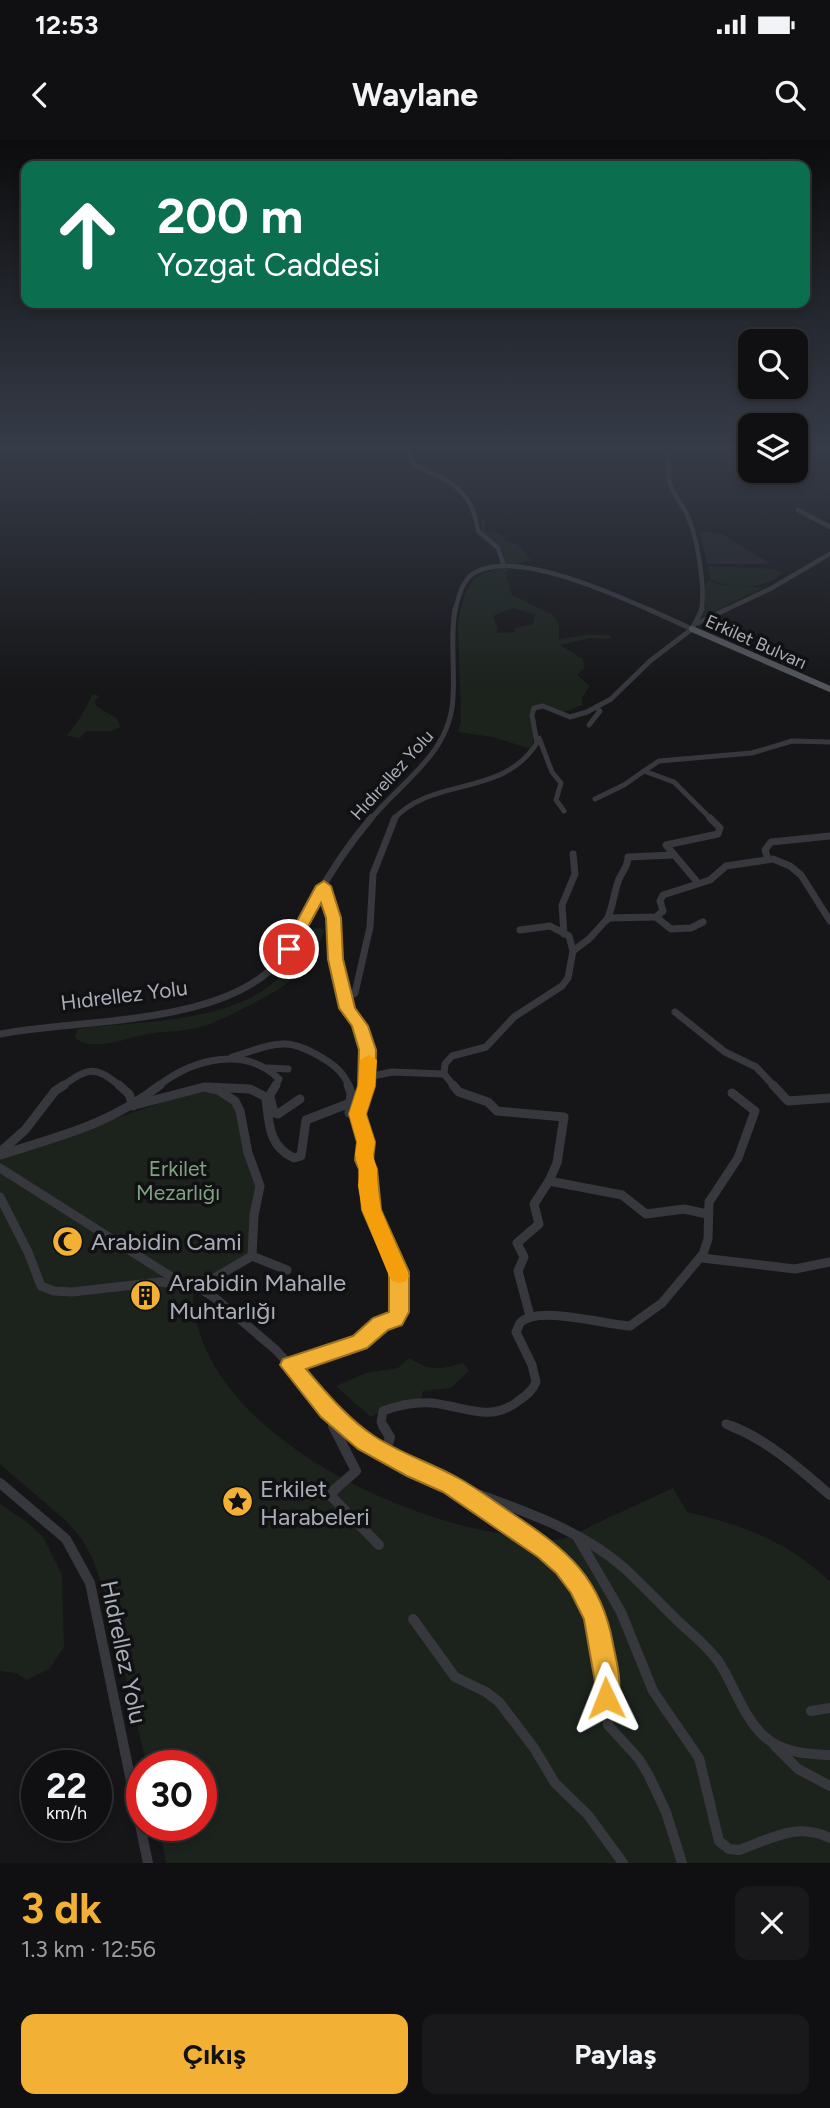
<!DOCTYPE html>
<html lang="tr">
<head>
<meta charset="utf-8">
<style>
  body { margin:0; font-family:Figtree,sans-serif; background:#19191b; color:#f1f3f6; height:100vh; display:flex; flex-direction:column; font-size:26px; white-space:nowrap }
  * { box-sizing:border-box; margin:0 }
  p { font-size:23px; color:#9c9d9f }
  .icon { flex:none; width:38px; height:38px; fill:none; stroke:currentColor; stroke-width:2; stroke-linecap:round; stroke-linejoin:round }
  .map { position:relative; height:1723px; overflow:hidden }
  .sheet { display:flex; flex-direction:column; background:#101012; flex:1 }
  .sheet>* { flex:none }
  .top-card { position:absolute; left:21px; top:21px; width:789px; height:147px; border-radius:14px; box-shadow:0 4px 10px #0003,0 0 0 2px #303032; background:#0b6e4f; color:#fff; overflow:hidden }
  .buttons { position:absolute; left:738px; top:189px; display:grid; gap:14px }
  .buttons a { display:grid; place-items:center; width:70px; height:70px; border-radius:14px; background:#101012; box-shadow:0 4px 10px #0003,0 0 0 2px #303032; font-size:35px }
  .speed { position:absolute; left:21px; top:1610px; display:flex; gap:14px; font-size:35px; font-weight:700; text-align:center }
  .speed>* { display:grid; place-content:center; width:91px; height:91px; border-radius:50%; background:#101012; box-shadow:0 4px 10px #0003,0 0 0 2px #303032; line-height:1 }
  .speed small { font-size:18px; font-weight:400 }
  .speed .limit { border:10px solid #d22; background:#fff; color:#111 }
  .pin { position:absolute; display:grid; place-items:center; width:60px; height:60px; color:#fff; margin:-30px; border:4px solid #fff; border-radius:50%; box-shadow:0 2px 7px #0007 }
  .me { position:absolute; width:77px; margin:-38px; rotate:358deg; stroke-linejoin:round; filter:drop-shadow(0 0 5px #0008) }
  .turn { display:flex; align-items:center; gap:24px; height:147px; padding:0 21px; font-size:32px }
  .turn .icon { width:91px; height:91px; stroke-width:2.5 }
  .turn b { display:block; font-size:49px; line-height:60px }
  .round { display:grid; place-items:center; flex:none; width:74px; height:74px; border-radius:14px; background:#19191b }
  .headline { display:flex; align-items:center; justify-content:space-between; height:119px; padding:0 21px }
  h1 { font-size:42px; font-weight:700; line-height:52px; color:#f2b134 }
  .primary-button { display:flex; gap:14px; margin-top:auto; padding:14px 21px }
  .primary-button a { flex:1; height:80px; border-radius:14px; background:#f2b134; color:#111; font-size:28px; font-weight:700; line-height:80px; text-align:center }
  .primary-button a+a { background:#19191b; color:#f1f3f6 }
  .status { display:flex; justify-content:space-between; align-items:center; height:49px; padding:0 35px; background:#101012; direction:ltr }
  .status svg { height:19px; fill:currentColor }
  header { display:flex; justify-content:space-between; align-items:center; height:91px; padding:0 21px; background:#101012; font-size:32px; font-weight:700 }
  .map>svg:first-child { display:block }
</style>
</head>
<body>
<div class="status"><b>12:53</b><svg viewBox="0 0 49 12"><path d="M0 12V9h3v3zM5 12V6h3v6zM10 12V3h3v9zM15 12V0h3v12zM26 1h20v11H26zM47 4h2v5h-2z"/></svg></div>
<header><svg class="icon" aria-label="back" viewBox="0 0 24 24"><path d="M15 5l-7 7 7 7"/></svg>Waylane<svg class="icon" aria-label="search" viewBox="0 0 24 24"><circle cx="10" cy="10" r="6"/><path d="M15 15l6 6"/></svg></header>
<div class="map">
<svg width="830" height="1723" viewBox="0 0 830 1723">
  <rect width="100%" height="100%" fill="#161618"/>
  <polygon fill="#222225" points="700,392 720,393 771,424 707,424"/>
  <g fill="#1c231d" fill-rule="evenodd">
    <path d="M481,380H485V390L501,394L507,402C516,401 526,411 530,420L517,424L506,423L502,409L482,391Z"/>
    <path d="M708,426L773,429L783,433C764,450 733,449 710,440Z"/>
    <path d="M507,428L509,431L505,432L512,455L553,475L559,485V499L586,495H609L611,499L590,498L560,505L583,519L584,528L577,535L590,546L582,557V565L564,572L547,565L533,568L534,597L531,609L493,597L458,592L461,581L458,482C466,447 469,432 507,428ZM513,468L535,475L533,484L515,488V492L496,493L498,488L493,476Z"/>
    <polygon points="709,441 721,445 762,448 699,479 703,447"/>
    <polygon points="93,554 99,556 95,561 96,566 116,578 121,587 111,591 86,591 80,598 67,596 82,575"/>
    <path d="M319,788L324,790C313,832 282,849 246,867C230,875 214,884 196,888C179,892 160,891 143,895C124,899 92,912 75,898L77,889C142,880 234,885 283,834C295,821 303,804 313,789Z"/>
    <path d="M217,949L235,958L260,1041L248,1116L208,1137L194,1136C178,1276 383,1375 498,1393C516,1396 543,1403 561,1399C572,1397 585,1389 595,1384C621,1372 647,1360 673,1348L687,1372C740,1384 790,1402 830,1442V1723H166L159,1685H201V1626H147L108,1461L92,1417L81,1398L65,1380L0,1324V1019L194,951Z"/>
    <path d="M409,1218C429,1231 440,1230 463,1223L469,1231L451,1248L423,1251L421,1259L396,1262L371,1277L336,1246L366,1233L398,1228Z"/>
    <polygon points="0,1364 28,1383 43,1397 62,1435 64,1507 49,1529 27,1540 16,1533 0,1531"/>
  </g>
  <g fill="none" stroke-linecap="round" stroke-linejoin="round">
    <g stroke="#37383d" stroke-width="4.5">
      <path d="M400,307L408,310L414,325C449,341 472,348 478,391L498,408L504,426"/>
      <path d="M664,307C672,320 666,330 670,344C673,354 682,364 686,373C697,394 706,448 701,471"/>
      <polyline points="798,370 830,387"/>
      <path d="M455,471C458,459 461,445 470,436C506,405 614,454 652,471"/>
      <polyline points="723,471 770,449 830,414"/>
    </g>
    <g stroke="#37383d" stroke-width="5">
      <polyline points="648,469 692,489"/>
      <polyline points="698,483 727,469"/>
      <polyline points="589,585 600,571 596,567"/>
      <polyline points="539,598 552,632 561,643 556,660 564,671"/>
      <polyline points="595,659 624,645 644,631"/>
      <path d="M370,680C403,640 451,613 453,557C455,527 450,498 455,469"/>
      <path d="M393,680C432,636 502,658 537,603L532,575L534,568L543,566L570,577L587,572L611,559L650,521L692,489L702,469"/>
      <polyline points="712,680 674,642 644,631 659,621 752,613 792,601 830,602"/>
    </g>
    <g stroke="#37383d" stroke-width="7">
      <polyline points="768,719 765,710 771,702 830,696"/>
      <polyline points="698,743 666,705 718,694 720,688 710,678"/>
      <path d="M324,746C335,785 334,826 346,865C349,873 357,879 361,887C369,907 368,926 367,947"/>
      <polyline points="656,777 671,789 691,788 703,782"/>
      <path d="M607,780C613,767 614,752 619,739C623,730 628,727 628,717L673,715"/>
      <polyline points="520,790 550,786 569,796 573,811"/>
      <polyline points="564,794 562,765 575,734 573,714"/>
      <polyline points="345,858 355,853 370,787 373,734 395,678"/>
      <polyline points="675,872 725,912 756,927 775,947"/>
      <path d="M0,894C82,878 227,887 283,817C297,799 306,777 317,757C332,729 350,703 371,678"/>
      <path d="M232,917C273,905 285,894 324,919C336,926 345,934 349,947"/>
      <polyline points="268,928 288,929"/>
      <polyline points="444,934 445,924 452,916 486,907 514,877 562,846 568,838 573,811 589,799 608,778 656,777 663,771 660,761 663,755 710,740 726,726 773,719 790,726 801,735 830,781"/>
      <polyline points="368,937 392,932 444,934 455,947"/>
      <path d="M61,947C88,928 94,924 121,947"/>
      <path d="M157,947C192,919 245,905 279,939L275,947"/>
    </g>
    <g stroke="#37383d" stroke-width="9">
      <polyline points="119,945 129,954 133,966"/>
      <polyline points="348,945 351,953 349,973 357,974"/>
      <polyline points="453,945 459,952 488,962 497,971 564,977 557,1023 549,1041 622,1055 646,1074 684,1069 707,1074"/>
      <polyline points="773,945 788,961 830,958"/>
      <polyline points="208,947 250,949 268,958 276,945"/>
      <polyline points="270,957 274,973 278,974 300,959"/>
      <path d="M266,958C269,983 268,1006 294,1018L301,1016L306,980L350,963"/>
      <polyline points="135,965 204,947 218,950 235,961 240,971 248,1013 260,1046 254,1075 252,1116 199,1147"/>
      <polyline points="0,1012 25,990 55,951 64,945"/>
      <path d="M0,1015C60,996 109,985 160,945"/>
      <polyline points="0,1028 178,1141"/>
      <polyline points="0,1057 28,1112 41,1146 54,1151 72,1152 160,1142 197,1147 215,1158 276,1210 347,1288"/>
      <polyline points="252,1116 287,1130"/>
      <polyline points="702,1118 795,1129 830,1122"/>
      <polyline points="530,1176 518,1131 524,1117 517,1103 539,1084 534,1064 549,1041"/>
      <polyline points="291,1225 356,1204 380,1184 397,1178 399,1172 399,1132 371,1070 364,1015 366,1002 357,974 367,945"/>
      <polyline points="328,1271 334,1288"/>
      <polyline points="726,1284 736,1288"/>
      <path d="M385,1288L381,1282L383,1271C399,1265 415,1262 432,1263C463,1266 489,1283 517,1262C525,1256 532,1252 536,1242L532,1225L516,1192C518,1189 518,1185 521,1182C539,1165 606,1185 630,1186L662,1163L703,1114L708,1099L709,1062L738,1018L755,971L732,953"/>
    </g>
    <g stroke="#37383d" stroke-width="10">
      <polyline points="333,1286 356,1331 333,1351 332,1357 379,1405"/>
      <path d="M345,1286C426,1355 543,1358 623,1427C643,1445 661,1465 680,1483C693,1495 707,1506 718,1521C734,1544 743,1578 765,1597C782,1613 808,1614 830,1615"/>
      <polyline points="383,1286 390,1297 385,1314"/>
      <path d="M731,1286C768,1300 801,1330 830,1355"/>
      <polyline points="0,1343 66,1399 90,1443 148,1723"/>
      <polyline points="460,1351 550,1414 584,1454 596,1478 603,1506 608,1585 639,1619 649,1636 666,1672 682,1723"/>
      <path d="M578,1398L621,1472L653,1551L699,1618L719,1701L729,1709L739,1710C773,1698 796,1682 830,1698"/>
      <polyline points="413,1479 455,1537 486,1552 499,1562 534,1608 555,1643 588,1675 623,1723"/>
      <polyline points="811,1571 830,1568"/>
      <polyline points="775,1606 798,1629 830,1646"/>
    </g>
    <polyline stroke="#53555c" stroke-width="6" points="692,489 830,549"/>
  </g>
  <linearGradient id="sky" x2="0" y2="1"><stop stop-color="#0c0c0d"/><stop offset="0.56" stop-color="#363c48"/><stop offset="1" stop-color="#363c48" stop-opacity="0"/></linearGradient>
  <rect width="830" height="548" fill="url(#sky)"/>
  <path fill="#f2b134" stroke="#9d7322" stroke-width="2" d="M324,741L331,746L341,778L343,819L355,868L368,886L376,910L375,946L366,974L375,1002L373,1020L377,1029L381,1070L409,1132V1172L402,1185L388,1190L367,1208L306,1229C327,1253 347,1278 374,1296C401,1314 432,1323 460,1339C478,1349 495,1362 513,1374C567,1410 601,1437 613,1504C617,1525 624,1546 615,1566L606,1570L597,1566L593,1558L595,1542L584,1479L571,1453L556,1433L538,1417L443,1352L407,1336L358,1309L321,1277L280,1225L283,1219L353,1196L373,1178L389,1172V1132L362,1070L359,1029L355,1020L357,1002L349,974L358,946L359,910L352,886L339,868L328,819L326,778L321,763L294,812H284L282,809L316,746Z"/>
  <polygon fill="#f59e0b" points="369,915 377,920 375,946 366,974 375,1002 373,1015 377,1029 377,1046 381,1070 409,1136 406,1141 399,1143 392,1141 389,1136 362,1070 358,1046 359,1029 355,1015 357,1002 349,974 358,946 360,920"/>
  <defs>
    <symbol id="mosque-disc" viewBox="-11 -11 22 22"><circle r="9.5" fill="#f2b134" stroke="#111113"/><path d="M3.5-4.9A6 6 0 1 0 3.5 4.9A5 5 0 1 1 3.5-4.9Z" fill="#111"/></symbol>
    <symbol id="building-disc" viewBox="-11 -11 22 22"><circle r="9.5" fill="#f2b134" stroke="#111113"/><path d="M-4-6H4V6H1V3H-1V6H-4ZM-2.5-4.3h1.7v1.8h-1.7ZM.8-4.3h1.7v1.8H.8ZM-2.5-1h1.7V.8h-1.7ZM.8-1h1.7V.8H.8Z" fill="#111"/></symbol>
    <symbol id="sight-disc" viewBox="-11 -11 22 22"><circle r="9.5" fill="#f2b134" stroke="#111113"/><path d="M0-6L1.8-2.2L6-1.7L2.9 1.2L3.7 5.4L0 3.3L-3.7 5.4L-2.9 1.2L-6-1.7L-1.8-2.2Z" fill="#111"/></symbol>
  </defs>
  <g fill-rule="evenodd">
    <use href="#mosque-disc" x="50" y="1084" width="35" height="35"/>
    <use href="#building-disc" x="128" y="1138" width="35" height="35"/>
    <use href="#sight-disc" x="220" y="1344" width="35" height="35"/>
  </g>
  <g text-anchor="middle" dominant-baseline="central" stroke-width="7" stroke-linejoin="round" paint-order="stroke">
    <g font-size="18" fill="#a8adb8" stroke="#111113">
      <text transform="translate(756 502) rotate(24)">Erkilet Bulvarı</text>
      <text transform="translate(392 635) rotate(-48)">Hıdırellez Yolu</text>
    </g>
    <g font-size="21" fill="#a8adb8" stroke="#111113">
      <text transform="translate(124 855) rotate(-7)">Hıdrellez Yolu</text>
    </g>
    <g font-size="21" fill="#7fa381" stroke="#111113">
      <text x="178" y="1028">Erkilet<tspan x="178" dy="24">Mezarlığı</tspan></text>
    </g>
    <g font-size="24" fill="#a8adb8" stroke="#111113" text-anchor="start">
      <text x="91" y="1101">Arabidin Cami</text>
      <text x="169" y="1142">Arabidin Mahalle<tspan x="169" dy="28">Muhtarlığı</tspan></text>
      <text x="260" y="1348">Erkilet<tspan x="260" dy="28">Harabeleri</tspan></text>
    </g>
    <g font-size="24" fill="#a8adb8" stroke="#111113">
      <text transform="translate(124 1512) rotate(78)">Hıdrellez Yolu</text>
    </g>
  </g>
</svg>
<div class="buttons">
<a><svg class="icon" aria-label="search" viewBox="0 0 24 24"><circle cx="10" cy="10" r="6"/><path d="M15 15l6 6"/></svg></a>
<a><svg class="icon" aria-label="layers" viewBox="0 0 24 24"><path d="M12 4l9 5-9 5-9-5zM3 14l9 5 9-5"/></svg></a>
</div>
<div class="speed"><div>22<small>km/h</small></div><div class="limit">30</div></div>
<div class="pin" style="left:289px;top:809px;background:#d93025"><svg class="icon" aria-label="arrive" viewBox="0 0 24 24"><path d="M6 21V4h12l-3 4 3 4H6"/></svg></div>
<svg class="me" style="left:606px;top:1558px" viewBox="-20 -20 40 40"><path d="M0-17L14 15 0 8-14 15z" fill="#f2b134" stroke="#fff" stroke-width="4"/></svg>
<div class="top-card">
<div class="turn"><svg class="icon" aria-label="ahead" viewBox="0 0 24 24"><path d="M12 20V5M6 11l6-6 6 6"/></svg><div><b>200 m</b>Yozgat Caddesi</div></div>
</div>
</div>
<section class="sheet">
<div class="headline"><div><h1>3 dk</h1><p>1.3 km · 12:56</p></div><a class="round"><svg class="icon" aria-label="close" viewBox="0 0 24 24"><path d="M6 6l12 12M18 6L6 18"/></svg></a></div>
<div class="primary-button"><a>Çıkış</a><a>Paylaş</a></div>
</section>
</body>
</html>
